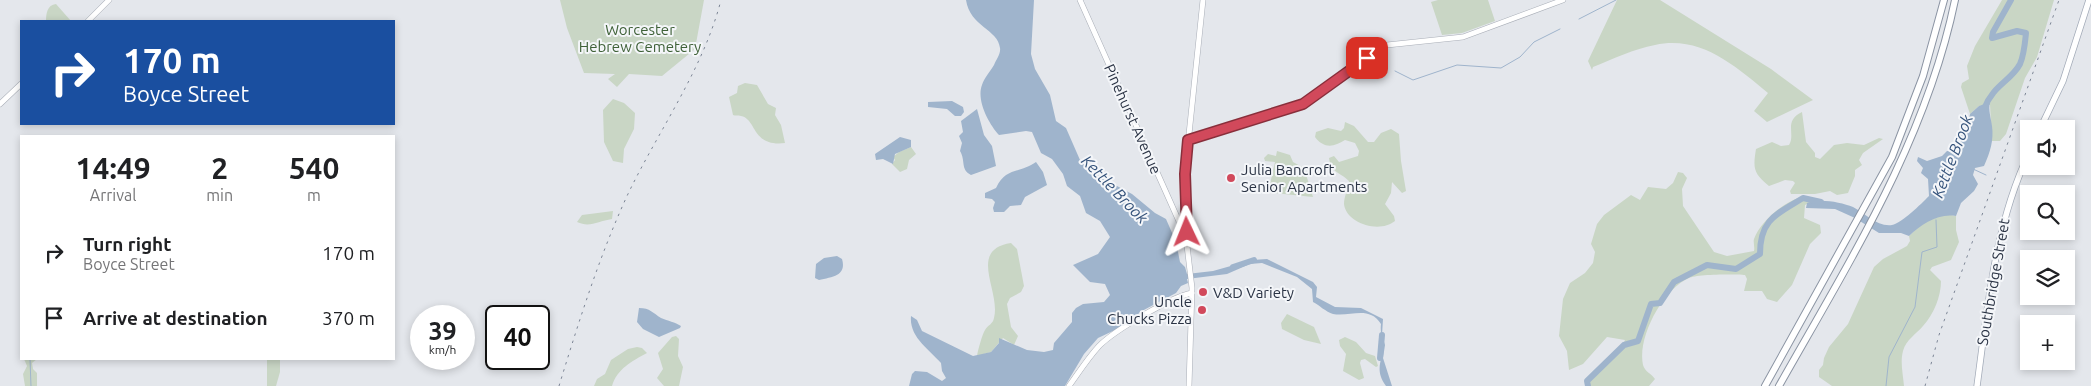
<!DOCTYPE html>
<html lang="en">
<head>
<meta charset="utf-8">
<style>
  body { margin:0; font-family:Ubuntu,sans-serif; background:#f6f6f6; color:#202124; height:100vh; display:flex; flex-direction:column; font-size:19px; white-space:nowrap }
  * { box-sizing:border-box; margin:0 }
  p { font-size:16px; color:#757577 }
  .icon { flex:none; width:28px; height:28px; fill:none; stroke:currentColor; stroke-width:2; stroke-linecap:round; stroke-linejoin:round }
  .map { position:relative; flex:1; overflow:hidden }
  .drawer { position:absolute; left:20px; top:135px; width:375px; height:225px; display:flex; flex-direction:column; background:#fff; border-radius:0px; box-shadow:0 2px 8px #0003 }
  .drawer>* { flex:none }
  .top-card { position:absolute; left:20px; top:20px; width:375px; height:105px; border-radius:0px; box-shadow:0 2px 8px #0003; background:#1a4fa0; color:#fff; overflow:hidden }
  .tools { position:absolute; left:2020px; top:120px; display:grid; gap:10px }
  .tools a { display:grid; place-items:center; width:55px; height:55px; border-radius:0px; background:#fff; box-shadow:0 2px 8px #0003; font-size:25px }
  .speed { position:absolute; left:410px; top:305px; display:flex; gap:10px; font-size:25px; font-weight:700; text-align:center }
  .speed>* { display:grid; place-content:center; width:65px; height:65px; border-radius:50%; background:#fff; box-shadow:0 2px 8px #0003; line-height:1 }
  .speed small { font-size:12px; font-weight:400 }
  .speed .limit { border:2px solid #111; border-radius:8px; background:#fff; color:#111 }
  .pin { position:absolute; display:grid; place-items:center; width:42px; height:42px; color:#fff; margin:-21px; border-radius:10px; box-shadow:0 2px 8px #0006 }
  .me { position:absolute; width:55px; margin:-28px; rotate:358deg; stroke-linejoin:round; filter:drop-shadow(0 0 4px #0008) }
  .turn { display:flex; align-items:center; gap:18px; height:105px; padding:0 20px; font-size:22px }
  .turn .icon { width:65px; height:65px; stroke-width:2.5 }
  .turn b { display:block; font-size:35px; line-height:42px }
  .eta { display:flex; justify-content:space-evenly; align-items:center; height:85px; text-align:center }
  .eta b { font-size:30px; font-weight:600; line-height:35px }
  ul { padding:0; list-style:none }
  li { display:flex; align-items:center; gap:15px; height:65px; padding:0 20px }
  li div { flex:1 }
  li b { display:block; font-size:19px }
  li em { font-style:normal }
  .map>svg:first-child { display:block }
</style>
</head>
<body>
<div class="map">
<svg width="2091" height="386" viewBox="0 0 2091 386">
  <rect width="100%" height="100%" fill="#e4e7ec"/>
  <g fill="#c9d6c5">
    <polygon points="560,0 704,0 695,49 662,76 629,74 617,87 608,79 615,74 584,73 567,28"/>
    <polygon points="1438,0 1488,0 1495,21 1462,33 1442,35 1431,2"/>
    <path d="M1617,0H1660L1771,69L1813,100L1767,122L1754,111L1768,93C1735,66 1701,35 1655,45C1634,49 1613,59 1593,67L1592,70L1588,61Z"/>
    <polygon points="2002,0 2054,0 2037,57 2025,78 2006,134 2000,141 1992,141 1990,105 1979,106 1970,114 1961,87 1962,83 1969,79 1967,66 1975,46"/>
    <path d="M56,4L71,21H46C46,14 47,5 56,4Z"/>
    <path d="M745,83L757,85L768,104L776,108L775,115L781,125L785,143C751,147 757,119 741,116C738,115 735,116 733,115L729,97L737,93L738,86Z"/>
    <polygon points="613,99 624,103 635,113 634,129 624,149 623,163 613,161 604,142 603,110"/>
    <path d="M1802,112L1806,142L1815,153V157L1820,159L1834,145L1847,143L1864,145L1879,138L1883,139L1863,153L1859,160L1862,165L1855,170V176L1848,193L1837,195L1830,191L1815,194H1791L1790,191L1795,183L1793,181L1785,180L1769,186C1753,173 1753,168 1756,149L1772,142L1781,146L1789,145C1796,134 1783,121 1802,112Z"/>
    <path d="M1345,122L1354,126L1368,142H1374L1381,133L1391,129L1399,134L1401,161L1406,191L1402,193L1392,182L1391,193L1385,204L1394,216L1395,221C1379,234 1346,223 1344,204C1344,197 1348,189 1349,181C1340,172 1331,173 1329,158L1334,156L1339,162L1358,156L1359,151L1355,143L1345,140C1334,147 1324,149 1315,137L1316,132L1328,128L1341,131L1344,128Z"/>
    <polygon points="911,147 916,154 909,160 907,169 900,172 892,164 895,160 893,157 899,152"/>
    <polygon points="1277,151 1290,155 1293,162 1304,168 1313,197 1274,193 1269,188 1275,162 1265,161 1264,158 1268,154 1276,156"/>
    <path d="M1678,172L1683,173L1687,178L1682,189L1683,206L1714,252L1727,256L1754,251C1755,247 1753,243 1754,239C1761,220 1785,201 1804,196L1811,202L1805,205L1804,218L1820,225L1821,233L1810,244L1792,285L1777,302L1767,299L1762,291H1744L1747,279L1745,275C1736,274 1696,274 1689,278C1663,289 1637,337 1643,365C1645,372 1651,373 1655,379L1649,386H1586L1585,381C1593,373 1623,347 1625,340L1607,337L1583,364L1569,370L1567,351L1559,336L1563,299L1570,283L1585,273L1593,263L1595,252L1591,244L1597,224L1604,215L1631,195L1640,200L1648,187L1666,189L1673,183Z"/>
    <path d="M613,211L612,219C598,221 590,228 577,222L582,215Z"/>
    <path d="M1946,214L1956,216V230L1959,242L1951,260L1932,267L1930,270L1941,281C1941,296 1934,314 1923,326C1916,334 1906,340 1903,351C1900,362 1903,374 1904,386H1832L1819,377V370L1823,365L1824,358L1829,347L1848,324L1874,267L1883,259L1907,246L1910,241L1909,236L1924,222Z"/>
    <path d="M1011,243L1017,249L1024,286L1021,292L1010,298L1007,304L1011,327L1018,336L1014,345L1003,338L991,352L977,356C978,350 982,335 985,330C988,325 993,324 994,318C1001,291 967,250 1011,243Z"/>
    <polygon points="1287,314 1314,327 1321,344 1304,340 1282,329 1281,323"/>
    <polygon points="676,336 679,339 678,356 683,367 679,386 664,386 657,378 663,369 658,353 672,337"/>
    <polygon points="1345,337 1356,342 1366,353 1375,356 1378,366 1376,367 1365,359 1361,360 1360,363 1364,378 1359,380 1343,371 1346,354 1340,346 1339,340"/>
    <path d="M637,347L642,348L647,353C632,361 617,369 612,386H594L597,379L605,374L611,360L628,349Z"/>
    <polygon points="24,359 46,359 37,359 32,363 33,369 37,373 37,386 25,386 23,374 27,366"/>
    <polygon points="267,359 280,359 280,372 276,386 267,386"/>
  </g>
  <g fill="#9fb4cc">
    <path d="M966,0H1034L1031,54L1035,69L1050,95L1056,121L1066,128L1080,160L1100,177L1132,194L1155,213L1166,219L1176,242L1180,262L1185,267L1187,274L1213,271L1252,260L1267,259L1313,282L1317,287L1316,297L1335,307L1361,308L1383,319L1382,335L1385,345L1383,358L1392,386H1386C1373,368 1384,360 1383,344C1382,337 1380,332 1381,324C1369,305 1351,317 1333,314C1326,312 1319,305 1313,302L1312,289L1297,277L1262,263L1250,264L1227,274L1187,279L1188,283L1181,286L1176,293L1140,312L1130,323L1098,338L1084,354L1065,386H909L912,374L915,371L927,372L942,381L946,378L942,371L941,363C929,349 909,337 911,316L917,320L922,331L973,356L991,352L999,343V338L1027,350L1044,352L1053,350L1054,343L1072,322V313L1076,308L1083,304L1104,302L1110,295L1105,284L1090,282L1073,265L1098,254L1110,237L1100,221L1086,213L1080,196L1067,186L1063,174L1052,159L1041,153L1032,132L1026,131L999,135C989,124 976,100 982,85C984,78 990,72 994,65C996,60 1001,54 1000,48C998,29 970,27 966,0Z"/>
    <polygon points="952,101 963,107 964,112 961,116 955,116 947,109 928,107 928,102"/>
    <path d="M1990,102C1988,110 1991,118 1992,126C1994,140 1990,153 1984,166L1975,168L1973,175L1978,184L1974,191L1961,203L1956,216C1938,213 1922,224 1909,236L1901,233H1879L1855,218L1835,209L1806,208L1807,203C1819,198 1841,202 1853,207C1865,213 1877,227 1892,225C1902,223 1921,204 1929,196L1928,179L1921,173L1923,168L1917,161L1918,157L1927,161L1942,156L1947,151L1956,152L1961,145L1960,136L1968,123L1970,114L1979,106Z"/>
    <path d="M977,109L984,135L992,146L996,166L971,175C960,169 966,161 960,151L962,143L959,136L963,132L961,121Z"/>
    <polygon points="900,137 911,140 911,147 895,154 893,164 883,159 876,160 875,154"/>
    <path d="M1036,162L1043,172L1047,185L1025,197L1021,205L1010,206L1004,212H994L993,208L995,202L992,199L985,198V193L996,188C1006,167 1019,174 1036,162Z"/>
    <path d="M837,256L842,259C847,276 832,277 819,280L815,278L816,264L824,258Z"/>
    <path d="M639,308C650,308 653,313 661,318C668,321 675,322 681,326L680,328L659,337L643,329L637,322Z"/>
  </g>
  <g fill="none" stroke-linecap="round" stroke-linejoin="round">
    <g stroke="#9fb4cc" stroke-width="1">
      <polyline points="1579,19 1616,0"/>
      <polyline points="1395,71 1413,80 1457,65 1501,68 1520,57 1534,42 1560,29"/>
      <polyline points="1973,169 1986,175"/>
      <polyline points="30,359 31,386"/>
      <polyline points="1886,386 1889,357 1915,307 1922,252 1937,247 1936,220"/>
    </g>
    <g stroke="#9fb4cc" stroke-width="6">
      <path d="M1984,109C1993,85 2011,81 2020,64C2024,55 2025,43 2026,33L2017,31L1992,38L1993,32L2011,0"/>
      <polyline points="1233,267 1254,260"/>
      <polyline points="1380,358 1382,335"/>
      <path d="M1588,386L1587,381L1624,345L1638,341L1651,304L1660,303L1674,282L1707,265L1736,269L1760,254C1760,219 1777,214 1803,198L1821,202"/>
    </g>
    <defs>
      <g id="secondary">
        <polyline points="1080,0 1186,237 1192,288 1189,386"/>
        <polyline points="88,21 109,0"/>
        <polyline points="0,104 21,84"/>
        <polyline points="1188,140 1303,104 1387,45 1463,37 1563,0"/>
        <polyline points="1186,236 1186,163 1203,0"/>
        <path d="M1069,386C1079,372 1088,358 1099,346C1115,330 1171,297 1192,293"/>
      </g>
      <g id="primary">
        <polyline points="2040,129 2063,81 2089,0"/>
        <path d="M1977,386C1988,306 1994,227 2029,153"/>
      </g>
      <g id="highway">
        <polyline points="1765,386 1892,157 1923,76 1944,0"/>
        <path d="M1779,386C1849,262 1926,141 1955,0"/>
      </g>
    </defs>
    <use href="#secondary" stroke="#a9aeb7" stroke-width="6"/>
    <use href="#primary" stroke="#a3abb8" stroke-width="7"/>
    <use href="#highway" stroke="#8b94a3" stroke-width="8"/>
    <use href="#secondary" stroke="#fff" stroke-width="5"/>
    <use href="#primary" stroke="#fff" stroke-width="5.5"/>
    <use href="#highway" stroke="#fff" stroke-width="6"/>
    <g stroke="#7d8696" stroke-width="1" stroke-dasharray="2.5 5" stroke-linecap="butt">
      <path d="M559,386C579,321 599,257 627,196C658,131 703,70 721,0"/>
      <polyline points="1925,386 1939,335 2059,0"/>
    </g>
  </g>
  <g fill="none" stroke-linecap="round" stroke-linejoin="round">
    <defs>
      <polyline id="route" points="1187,232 1185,174 1188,140 1303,104 1367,58"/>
    </defs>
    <use href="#route" stroke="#882f3b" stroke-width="12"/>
    <use href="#route" stroke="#d1495b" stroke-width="9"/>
  </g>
  <g fill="#d1495b" stroke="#f4f6f9" stroke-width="2">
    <circle cx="1231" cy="178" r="5"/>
    <circle cx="1203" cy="292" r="5"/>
    <circle cx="1202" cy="310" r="5"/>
  </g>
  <g text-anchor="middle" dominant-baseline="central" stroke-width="4" stroke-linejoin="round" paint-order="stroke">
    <g font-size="15" fill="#3f6138" stroke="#f4f6f9">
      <text x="640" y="29">Worcester<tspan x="640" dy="17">Hebrew Cemetery</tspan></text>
    </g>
    <g font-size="15" fill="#2b3445" stroke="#f4f6f9">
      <text transform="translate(1133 119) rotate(66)">Pinehurst Avenue</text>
      <text transform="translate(1993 282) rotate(-80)">Southbridge Street</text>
    </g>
    <g font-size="15" fill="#2b3445" stroke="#f4f6f9" text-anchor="start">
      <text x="1241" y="169">Julia Bancroft<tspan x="1241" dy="17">Senior Apartments</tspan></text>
      <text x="1213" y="292">V&amp;D Variety</text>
      <text x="1192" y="301" text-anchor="end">Uncle<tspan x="1192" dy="17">Chucks Pizza</tspan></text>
    </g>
    <g font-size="16" font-style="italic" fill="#34527a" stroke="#f4f6f9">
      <text transform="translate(1952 156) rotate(-69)">Kettle Brook</text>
      <text transform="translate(1115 189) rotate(46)">Kettle Brook</text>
    </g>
  </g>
</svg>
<div class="tools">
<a><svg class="icon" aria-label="sound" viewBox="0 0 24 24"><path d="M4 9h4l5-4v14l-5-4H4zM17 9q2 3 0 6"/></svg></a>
<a><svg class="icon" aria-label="search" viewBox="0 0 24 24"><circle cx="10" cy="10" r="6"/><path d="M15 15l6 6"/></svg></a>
<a><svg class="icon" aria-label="layers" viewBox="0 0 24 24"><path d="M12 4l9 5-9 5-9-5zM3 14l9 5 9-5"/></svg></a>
<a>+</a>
</div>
<div class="speed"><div>39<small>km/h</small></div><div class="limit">40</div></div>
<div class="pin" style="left:1367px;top:58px;background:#d93025"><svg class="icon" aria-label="arrive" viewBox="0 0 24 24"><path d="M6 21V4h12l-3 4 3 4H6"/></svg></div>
<svg class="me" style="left:1187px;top:232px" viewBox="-20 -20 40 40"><path d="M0-17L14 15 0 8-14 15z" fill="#d1495b" stroke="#fff" stroke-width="4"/></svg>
<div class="top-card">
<div class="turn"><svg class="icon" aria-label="right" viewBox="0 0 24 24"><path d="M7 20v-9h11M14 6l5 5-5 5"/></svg><div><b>170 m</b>Boyce Street</div></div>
</div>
<section class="drawer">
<div class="eta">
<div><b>14:49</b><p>Arrival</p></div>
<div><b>2</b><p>min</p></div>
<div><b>540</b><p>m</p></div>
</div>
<ul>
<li><svg class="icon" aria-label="right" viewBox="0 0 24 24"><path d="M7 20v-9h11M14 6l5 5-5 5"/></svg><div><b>Turn right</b><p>Boyce Street</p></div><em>170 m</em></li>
<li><svg class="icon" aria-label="arrive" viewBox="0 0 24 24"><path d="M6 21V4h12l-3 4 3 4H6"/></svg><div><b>Arrive at destination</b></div><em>370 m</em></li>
</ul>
</section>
</div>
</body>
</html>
